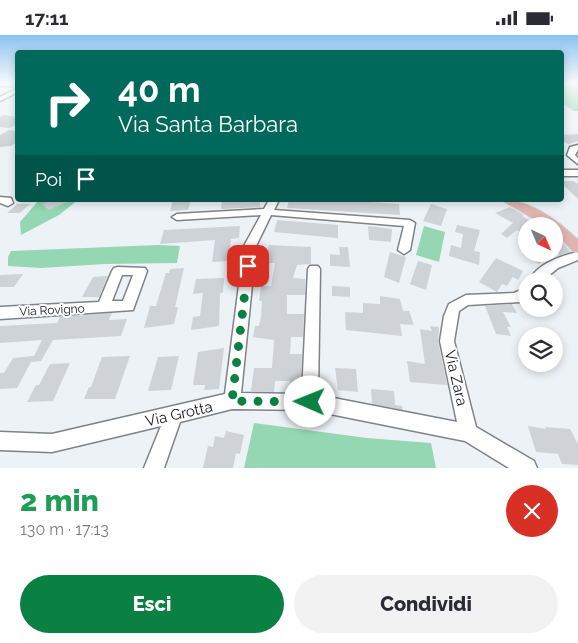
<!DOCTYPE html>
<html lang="it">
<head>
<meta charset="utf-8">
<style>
  body { margin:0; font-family:Raleway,sans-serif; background:#f2f2f3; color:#2b2b33; height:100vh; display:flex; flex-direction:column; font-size:19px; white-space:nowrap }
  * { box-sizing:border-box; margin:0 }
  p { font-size:16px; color:#7c7c81 }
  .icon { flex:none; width:28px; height:28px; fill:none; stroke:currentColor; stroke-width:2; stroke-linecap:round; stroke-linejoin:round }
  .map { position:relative; height:433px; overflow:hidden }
  .panel { display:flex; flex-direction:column; background:#fff; flex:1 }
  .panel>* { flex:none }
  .guide { position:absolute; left:15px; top:15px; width:549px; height:152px; border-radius:5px; box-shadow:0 2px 8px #0003; background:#00695c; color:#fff; overflow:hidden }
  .needle { width:32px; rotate:136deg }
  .buttons { position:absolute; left:518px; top:182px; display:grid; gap:10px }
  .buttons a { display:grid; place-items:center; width:45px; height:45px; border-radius:50%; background:#fff; box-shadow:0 2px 8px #0003; font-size:25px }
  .pin { position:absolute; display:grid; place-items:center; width:42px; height:42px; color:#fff; margin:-21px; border-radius:10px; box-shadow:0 2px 8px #0006 }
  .me { position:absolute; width:55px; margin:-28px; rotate:271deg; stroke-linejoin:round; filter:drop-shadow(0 0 4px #0008) }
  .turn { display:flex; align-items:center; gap:18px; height:105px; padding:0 20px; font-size:22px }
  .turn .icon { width:65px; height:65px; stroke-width:2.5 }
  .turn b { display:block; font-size:35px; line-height:42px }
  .then { display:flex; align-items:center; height:48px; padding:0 20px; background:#0003; gap:10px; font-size:19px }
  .round { display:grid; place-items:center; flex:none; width:52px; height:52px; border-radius:26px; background:#f2f2f3 }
  .head { display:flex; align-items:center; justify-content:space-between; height:85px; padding:0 20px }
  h1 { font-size:30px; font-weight:800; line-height:38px; color:#1e9e55 }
  .primary-button { display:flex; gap:10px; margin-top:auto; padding:10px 20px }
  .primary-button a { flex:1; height:58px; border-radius:30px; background:#0b8043; color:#fff; font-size:20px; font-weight:800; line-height:58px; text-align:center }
  .primary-button a+a { background:#f2f2f3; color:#2b2b33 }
  .status { display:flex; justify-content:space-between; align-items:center; height:35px; padding:0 25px; background:#fff; direction:ltr }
  .status svg { height:14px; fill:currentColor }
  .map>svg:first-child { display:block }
</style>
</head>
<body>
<div class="status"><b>17:11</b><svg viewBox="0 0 49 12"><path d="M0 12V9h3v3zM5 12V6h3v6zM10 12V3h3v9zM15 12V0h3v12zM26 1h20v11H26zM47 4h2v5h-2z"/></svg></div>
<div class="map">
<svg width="578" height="433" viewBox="0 0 578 433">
  <rect width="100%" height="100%" fill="#edf2f6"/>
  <g fill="#95d7b2">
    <polygon points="561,48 578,48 578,76 574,76 561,68"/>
    <polygon points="39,165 78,165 59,180 21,200 20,187"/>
    <polygon points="424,191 445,197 439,227 416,220"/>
    <polygon points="158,210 180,211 177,228 105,229 41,233 8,231 8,222 11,216"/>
    <polygon points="254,388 367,403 431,408 436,433 244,433"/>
  </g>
  <g fill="#cfd3d8">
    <polygon points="4,80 18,82 18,89 9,93 0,92 0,82"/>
    <polygon points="9,95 18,96 18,106 11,111 0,112 0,100"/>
    <polygon points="578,99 578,106 569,109 561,106 561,100"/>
    <polygon points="561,146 574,146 578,149 578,164 561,148"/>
    <polygon points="51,165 72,165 49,175 42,169"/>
    <polygon points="173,165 191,165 188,175 170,176"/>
    <polygon points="222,165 260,165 260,172 221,174"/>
    <polygon points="289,165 341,165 399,169 400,180 287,173"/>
    <polygon points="17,169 30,169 20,178 7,178"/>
    <polygon points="431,169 447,174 441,191 423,186"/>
    <polygon points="510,172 524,180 522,181 539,191 526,191 526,196 521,198 517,195 507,203 501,199 513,188 495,178"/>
    <polygon points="277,185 338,190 338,203 274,197"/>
    <polygon points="457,190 480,195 474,216 480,217 479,230 449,221 451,210 461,213 463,199 455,197"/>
    <polygon points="240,191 239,203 231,204 228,226 212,227 215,205 160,209 164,195"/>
    <polygon points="368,191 392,194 391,207 369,205"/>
    <polygon points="554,198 571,217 560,220 554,217 554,213 559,210 554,206"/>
    <polygon points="269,210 311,212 311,229 297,230 293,243 305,244 305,260 287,260 287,279 304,279 303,302 291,302 290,319 302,319 301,348 290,348 290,346 275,346 274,357 251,356 254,333 272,333 274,305 253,302 255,291 259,291 261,282 262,266 259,266 261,251 271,251 275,228 264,228"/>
    <polygon points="339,212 348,212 350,232 330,231 330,219 340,220"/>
    <polygon points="390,217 406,222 399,248 384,242"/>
    <polygon points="522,219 552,219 539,229"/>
    <polygon points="496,223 523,236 518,245 513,242 507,251 502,249 497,257 479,247"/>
    <polygon points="418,226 432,230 426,255 410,249"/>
    <polygon points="184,233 175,272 178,272 174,289 144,293 150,271 156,271 166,238 169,238 170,234"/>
    <polygon points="23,239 14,252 0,252 0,240"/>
    <polygon points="108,241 99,262 82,262 93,242"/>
    <polygon points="224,243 223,258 220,258 219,291 191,295 193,282 200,281 203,258 193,259 196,244"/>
    <polygon points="332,251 350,252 350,262 332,261"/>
    <polygon points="380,261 400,264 403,276 409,276 414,290 400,289 402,301 346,295 345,277 363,278 363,268 380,269"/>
    <polygon points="512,269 517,278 503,277 511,292 507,292 511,301 496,299 485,271"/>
    <polygon points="112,278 109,285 127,284 121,301 53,305 41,326 31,327 33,323 17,353 0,354 0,338 4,338 13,323 34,321 42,305 0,308 0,291 57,288 60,282"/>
    <polygon points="430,291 439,292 438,306 447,350 410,347 407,326 425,329 420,294 432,296"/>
    <polygon points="224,313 219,354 204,355 205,350 193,350 198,317"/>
    <polygon points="130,321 115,364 84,364 89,352 91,352 102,322"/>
    <polygon points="179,321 171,355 148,356 158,322"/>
    <polygon points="70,328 53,366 27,367 36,350 39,350 50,329"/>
    <polygon points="335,333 356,334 358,357 338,355"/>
    <polygon points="371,354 394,356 395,370 402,371 403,375 372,369"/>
    <polygon points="528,391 546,394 545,392 570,394 578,409 578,430 562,429 558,419 536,417"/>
    <polygon points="226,396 244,400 240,419 236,418 233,433 203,433 208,411 213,412 215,401 224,403"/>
  </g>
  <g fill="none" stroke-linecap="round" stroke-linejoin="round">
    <defs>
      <g id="minor">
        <rect x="0" y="48" width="18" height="3"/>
        <polygon points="18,53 18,57 0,66 0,62"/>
        <polygon points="578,110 578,115 575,120 578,123 578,129 567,120 570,112"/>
        <rect x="561" y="135" width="17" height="6"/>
        <polygon points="0,162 11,163 13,168 8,171 0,168"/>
        <polygon points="269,165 279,165 274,175 410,185 415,188 410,215 404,219 398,215 404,191 271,180 256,211 241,358 302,359 308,234 310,231 318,231 320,234 318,360 457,387 440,306 444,281 449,269 466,260 514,258 526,253 526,264 520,267 468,270 459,276 454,306 476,392 534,426 537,433 509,433 465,406 310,375 232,374 180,387 164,433 144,433 161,391 52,417 0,415 0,397 52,399 225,359 244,211 261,180 177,185 172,182 177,179 264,174"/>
        <path d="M578,217V225L558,233L542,246H529C537,229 560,221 578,217Z"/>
        <path d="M118,232L145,233L147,236L133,275L0,284V272L99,267L112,236L114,233ZM122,240H133L123,266H112Z"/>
      </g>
      <path id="major" d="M502,165C530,165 558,186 578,205V218L573,216L554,196V191H546Z"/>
    </defs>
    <use href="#minor" stroke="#7f8387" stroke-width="3"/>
    <use href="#major" stroke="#cccccd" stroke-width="2"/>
    <use href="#minor" fill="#fff" fill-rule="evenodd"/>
    <use href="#major" fill="#e2b4af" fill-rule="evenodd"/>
  </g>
  <linearGradient id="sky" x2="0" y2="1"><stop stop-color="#8ac3f0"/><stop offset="0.44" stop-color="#f7f9fb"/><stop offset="1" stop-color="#f7f9fb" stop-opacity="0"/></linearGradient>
  <rect width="578" height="109" fill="url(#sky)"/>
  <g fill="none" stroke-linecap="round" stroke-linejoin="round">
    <polyline stroke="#0b8043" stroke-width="9" stroke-dasharray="0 16.2" points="248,231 232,366 310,367"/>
  </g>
  <g text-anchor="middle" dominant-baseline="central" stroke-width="4" stroke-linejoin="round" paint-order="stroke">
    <g font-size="12" fill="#17181a" stroke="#fff">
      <text transform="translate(52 275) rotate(-3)">Via Rovigno</text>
    </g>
    <g font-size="15" fill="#17181a" stroke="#fff">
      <text transform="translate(456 343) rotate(77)">Via Zara</text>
      <text transform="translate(179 379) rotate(-13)">Via Grotta</text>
    </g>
  </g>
</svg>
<div class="buttons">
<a><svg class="needle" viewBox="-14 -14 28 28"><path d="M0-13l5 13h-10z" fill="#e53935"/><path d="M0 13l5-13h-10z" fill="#7c7c81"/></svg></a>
<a><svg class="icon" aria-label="search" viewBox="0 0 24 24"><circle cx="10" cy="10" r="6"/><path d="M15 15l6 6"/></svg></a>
<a><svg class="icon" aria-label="layers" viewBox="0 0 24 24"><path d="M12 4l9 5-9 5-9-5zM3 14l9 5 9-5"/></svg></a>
</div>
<div class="pin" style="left:248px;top:231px;background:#d93025"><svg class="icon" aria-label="arrive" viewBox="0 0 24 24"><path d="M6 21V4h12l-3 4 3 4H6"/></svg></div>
<svg class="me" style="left:310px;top:367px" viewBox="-20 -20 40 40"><circle r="19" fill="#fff"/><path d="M0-13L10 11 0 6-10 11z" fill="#0b8043"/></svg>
<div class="guide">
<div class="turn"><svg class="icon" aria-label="right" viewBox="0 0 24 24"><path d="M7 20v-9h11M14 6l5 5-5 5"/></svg><div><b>40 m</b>Via Santa Barbara</div></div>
<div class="then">Poi<svg class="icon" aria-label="arrive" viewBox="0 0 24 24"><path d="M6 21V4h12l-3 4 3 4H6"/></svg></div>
</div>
</div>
<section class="panel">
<div class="head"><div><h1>2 min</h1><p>130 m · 17:13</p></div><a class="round" style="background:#d93025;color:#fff"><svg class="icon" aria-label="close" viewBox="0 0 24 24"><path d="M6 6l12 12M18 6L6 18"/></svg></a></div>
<div class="primary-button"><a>Esci</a><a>Condividi</a></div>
</section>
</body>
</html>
